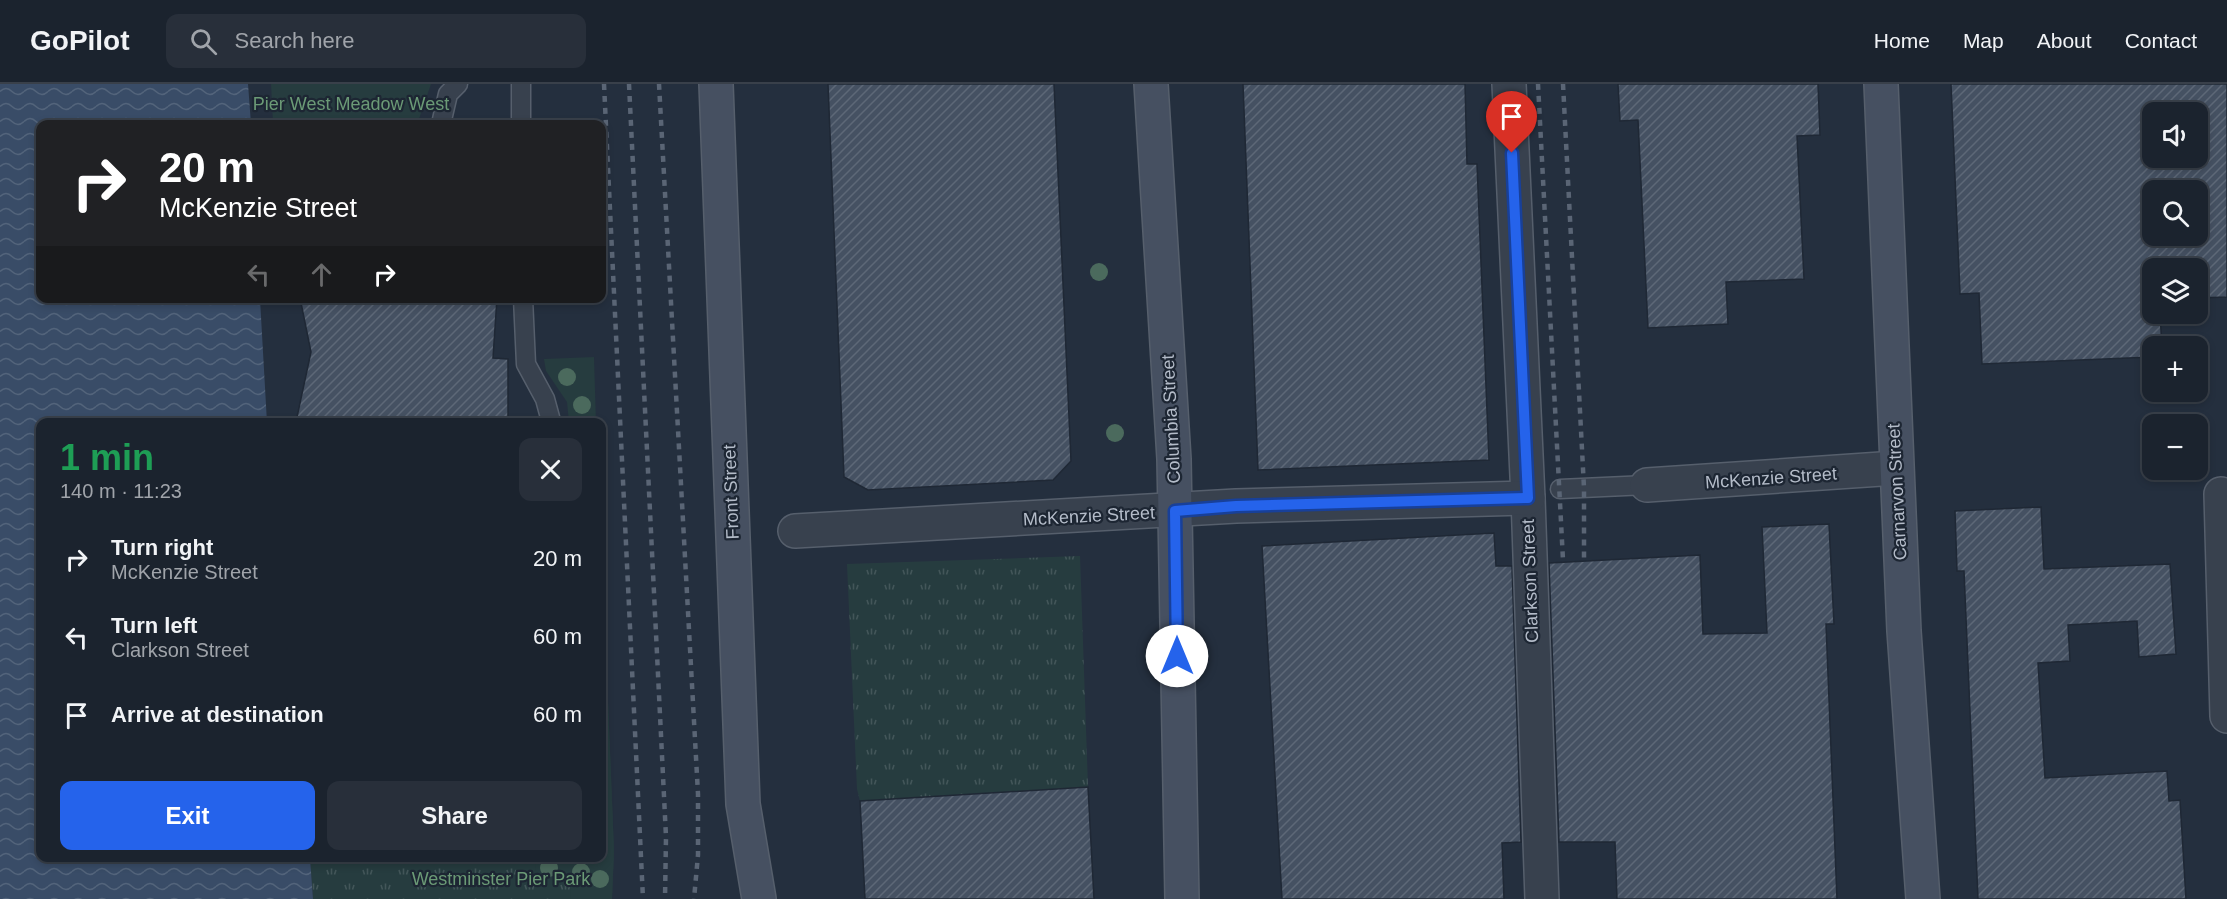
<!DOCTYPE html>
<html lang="en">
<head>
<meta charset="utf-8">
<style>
  body { margin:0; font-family:Arial,sans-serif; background:#282f3a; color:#f1f3f6; height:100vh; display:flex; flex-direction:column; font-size:22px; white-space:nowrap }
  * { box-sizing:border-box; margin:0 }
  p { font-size:20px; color:#a0a4aa }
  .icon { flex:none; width:33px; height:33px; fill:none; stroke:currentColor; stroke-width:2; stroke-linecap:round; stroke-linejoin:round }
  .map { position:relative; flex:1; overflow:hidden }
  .panel { position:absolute; left:36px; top:334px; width:570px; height:444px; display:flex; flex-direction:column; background:#1b232e; border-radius:12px; box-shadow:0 3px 9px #0003,0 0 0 2px #39404a }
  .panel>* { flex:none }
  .hud { position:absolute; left:36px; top:36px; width:570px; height:183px; border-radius:12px; box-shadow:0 3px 9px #0003,0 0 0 2px #39404a; background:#202124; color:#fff; overflow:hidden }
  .fabs { position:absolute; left:2142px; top:18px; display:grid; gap:12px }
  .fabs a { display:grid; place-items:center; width:66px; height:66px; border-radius:12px; background:#1b232e; box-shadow:0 3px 9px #0003,0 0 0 2px #39404a; font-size:30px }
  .pin { position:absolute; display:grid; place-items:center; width:51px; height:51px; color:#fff; margin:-62px -26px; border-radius:50% 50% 50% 0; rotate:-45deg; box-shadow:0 0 6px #0007 }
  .pin .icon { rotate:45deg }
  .me { position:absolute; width:66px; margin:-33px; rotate:0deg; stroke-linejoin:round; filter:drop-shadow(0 0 4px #0008) }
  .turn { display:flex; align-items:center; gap:21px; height:126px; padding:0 24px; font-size:27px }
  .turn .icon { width:78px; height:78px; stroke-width:2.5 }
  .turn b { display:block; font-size:42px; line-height:51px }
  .lanes { display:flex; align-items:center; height:57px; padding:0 24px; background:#0003; justify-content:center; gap:30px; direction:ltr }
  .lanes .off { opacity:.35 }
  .round { display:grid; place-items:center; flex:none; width:63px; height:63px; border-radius:12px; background:#282f3a }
  .summary { display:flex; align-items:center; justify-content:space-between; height:102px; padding:0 24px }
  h1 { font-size:36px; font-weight:600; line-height:45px; color:#1e9e55 }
  .cta { display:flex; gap:12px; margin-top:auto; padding:12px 24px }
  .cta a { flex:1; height:69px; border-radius:12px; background:#2563eb; color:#fff; font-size:24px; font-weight:600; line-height:69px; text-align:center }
  .cta a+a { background:#282f3a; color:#f1f3f6 }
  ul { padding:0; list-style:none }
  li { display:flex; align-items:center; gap:18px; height:78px; padding:0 24px }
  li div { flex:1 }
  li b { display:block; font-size:22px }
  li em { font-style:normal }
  header { display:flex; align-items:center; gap:36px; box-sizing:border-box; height:84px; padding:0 30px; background:#1b232e; border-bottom:2px solid #39404a }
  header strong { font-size:28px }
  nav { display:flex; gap:33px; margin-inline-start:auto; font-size:21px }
  .search { width:420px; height:54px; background:#282f3a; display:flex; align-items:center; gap:15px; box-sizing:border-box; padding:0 21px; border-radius:12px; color:#a0a4aa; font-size:22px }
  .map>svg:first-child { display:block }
</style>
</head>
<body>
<header>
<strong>GoPilot</strong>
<div class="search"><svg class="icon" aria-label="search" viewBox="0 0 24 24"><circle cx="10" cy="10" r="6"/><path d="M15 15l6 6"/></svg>Search here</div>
<nav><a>Home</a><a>Map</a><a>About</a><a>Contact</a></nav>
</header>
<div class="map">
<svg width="2227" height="815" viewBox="0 0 2227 815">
  <defs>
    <pattern id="grass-tufts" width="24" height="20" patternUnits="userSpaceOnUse" patternTransform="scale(1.5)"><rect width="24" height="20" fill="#263c3f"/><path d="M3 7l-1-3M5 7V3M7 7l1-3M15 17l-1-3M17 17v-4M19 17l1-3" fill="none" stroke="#435659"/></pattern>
    <pattern id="water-waves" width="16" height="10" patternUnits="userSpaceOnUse" patternTransform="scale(1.5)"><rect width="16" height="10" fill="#394c67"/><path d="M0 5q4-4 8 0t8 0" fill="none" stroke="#53647b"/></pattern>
    <pattern id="building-hatch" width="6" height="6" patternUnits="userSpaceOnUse" patternTransform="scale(1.5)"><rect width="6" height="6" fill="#455162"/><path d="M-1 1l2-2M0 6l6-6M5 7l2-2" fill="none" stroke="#5d6877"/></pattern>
  </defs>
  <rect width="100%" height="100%" fill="#242f3e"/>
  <g fill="url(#grass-tufts)">
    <polygon points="602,467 614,767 612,815 313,815 310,774 602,774"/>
    <polygon points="1080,472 1088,703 860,717 857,705 847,480"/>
  </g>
  <g fill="#263c3f">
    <polygon points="271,0 431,0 419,35 421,40 273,40"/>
    <polygon points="594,273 596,339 569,339 567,318 546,287 544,275"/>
    <polygon points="602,467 614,767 612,815 571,815 570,797 536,792 535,774 602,774"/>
  </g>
  <polygon fill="url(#water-waves)" points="0,0 248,0 251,40 40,40 40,214 260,215 267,339 40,339 40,774 310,774 313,815 0,815"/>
  <g fill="url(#building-hatch)" stroke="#1f2835" stroke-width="1.5" fill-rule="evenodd">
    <polygon points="828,0 1054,0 1071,377 1053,396 868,406 844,393"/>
    <polygon points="1243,0 1465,0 1467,80 1477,80 1489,376 1258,386"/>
    <polygon points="1618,0 1818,0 1820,51 1797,52 1804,195 1726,198 1728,240 1648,244 1638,36 1620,37"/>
    <path d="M1951,0H2227V213L2198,214V184H2152V230H2160L2162,262H2152V273L1982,280L1979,209L1960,210ZM2152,28H2198V74H2152ZM2152,106H2198V152H2152Z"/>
    <polygon points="300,214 497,214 493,274 508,275 508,339 383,339 297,333 311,268"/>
    <polygon points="2041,423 2044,485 2170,480 2176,570 2139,573 2137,537 2068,541 2070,577 2038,579 2045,694 2167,687 2169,717 2180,716 2186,815 1978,815 1964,487 1957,487 1955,427"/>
    <polygon points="1829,440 1834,540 1826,540 1837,815 1617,815 1615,758 1559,758 1549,479 1700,471 1703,550 1767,549 1762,443"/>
    <polygon points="1494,449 1496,482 1512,482 1521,758 1502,759 1504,815 1282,815 1262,462"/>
    <polygon points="1088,703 1094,815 865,815 860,717"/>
  </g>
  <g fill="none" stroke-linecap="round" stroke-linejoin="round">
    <defs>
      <g id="lane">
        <polyline points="441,40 448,10 458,0"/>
        <polyline points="521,40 521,0"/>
        <polyline points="523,214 526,280 545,315 551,337"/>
        <polyline points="1560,405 1647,401"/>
      </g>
      <g id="street">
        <polyline points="1509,0 1528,414 1542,815"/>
        <polyline points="1647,401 1896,384"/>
        <polyline points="2221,410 2227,632"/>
        <polyline points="795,447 1236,422 1528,414"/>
      </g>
      <g id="secondary">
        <polyline points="716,0 743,720 759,815"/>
        <polyline points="1151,0 1174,375 1182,815"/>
        <polyline points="1881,0 1904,547 1923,815"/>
      </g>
    </defs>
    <use href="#lane" stroke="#565f6c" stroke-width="21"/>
    <use href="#street" stroke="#565f6c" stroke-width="36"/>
    <use href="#secondary" stroke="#565f6c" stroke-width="36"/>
    <use href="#lane" stroke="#38414e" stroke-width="18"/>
    <use href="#street" stroke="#38414e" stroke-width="33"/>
    <use href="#secondary" stroke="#465061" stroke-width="33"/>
    <g stroke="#5a6575" stroke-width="4.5" stroke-dasharray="6 6" stroke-linecap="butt">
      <polyline points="604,0 643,815"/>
      <polyline points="629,0 666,753 665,815"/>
      <polyline points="659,0 698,710 698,771 694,815"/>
      <polyline points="1538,0 1563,476"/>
      <polyline points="1563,0 1584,404 1584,476"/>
    </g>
  </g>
  <g fill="#4b6a5d">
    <circle cx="1099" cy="188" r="9"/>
    <circle cx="567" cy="293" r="9"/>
    <circle cx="582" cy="321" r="9"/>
    <circle cx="1115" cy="349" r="9"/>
    <circle cx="549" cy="784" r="9"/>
    <circle cx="581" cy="788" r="9"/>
    <circle cx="600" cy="795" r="9"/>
  </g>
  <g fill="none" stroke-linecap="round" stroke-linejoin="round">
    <defs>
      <polyline id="route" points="1177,572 1175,427 1236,422 1528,414 1512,69"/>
    </defs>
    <use href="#route" stroke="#184099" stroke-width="15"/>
    <use href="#route" stroke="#2563eb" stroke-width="10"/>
  </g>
  <g text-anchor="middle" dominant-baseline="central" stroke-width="4.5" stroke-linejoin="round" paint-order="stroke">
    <g font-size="18" fill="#6b9a76" stroke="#1d2633">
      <text x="351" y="20">Pier West Meadow West</text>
      <text x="501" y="795">Westminster Pier Park</text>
    </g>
    <g font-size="18" fill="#b4bcc9" stroke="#1d2633">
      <text transform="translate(1171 335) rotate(-93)">Columbia Street</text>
      <text transform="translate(1771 394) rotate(-4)">McKenzie Street</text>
      <text transform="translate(731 408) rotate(-92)">Front Street</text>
      <text transform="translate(1897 408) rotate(-93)">Carnarvon Street</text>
      <text transform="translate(1089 432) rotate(-3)">McKenzie Street</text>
      <text transform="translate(1530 497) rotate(-92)">Clarkson Street</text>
    </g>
  </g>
</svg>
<div class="fabs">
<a><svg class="icon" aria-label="sound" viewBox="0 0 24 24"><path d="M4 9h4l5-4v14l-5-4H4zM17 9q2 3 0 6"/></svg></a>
<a><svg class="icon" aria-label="search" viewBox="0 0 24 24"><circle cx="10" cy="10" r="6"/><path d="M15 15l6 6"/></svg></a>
<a><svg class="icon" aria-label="layers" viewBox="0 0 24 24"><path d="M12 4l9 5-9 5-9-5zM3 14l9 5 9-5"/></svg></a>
<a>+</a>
<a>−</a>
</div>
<div class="pin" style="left:1512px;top:69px;background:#d93025"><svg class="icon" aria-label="arrive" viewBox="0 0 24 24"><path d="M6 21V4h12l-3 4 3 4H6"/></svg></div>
<svg class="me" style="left:1177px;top:572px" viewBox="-20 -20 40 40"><circle r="19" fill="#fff"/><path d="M0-13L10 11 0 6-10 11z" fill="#2563eb"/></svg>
<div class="hud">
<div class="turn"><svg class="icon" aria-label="right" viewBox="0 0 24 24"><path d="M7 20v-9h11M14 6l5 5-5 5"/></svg><div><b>20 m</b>McKenzie Street</div></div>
<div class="lanes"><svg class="icon off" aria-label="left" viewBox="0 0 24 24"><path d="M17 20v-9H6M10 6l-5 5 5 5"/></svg><svg class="icon off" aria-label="ahead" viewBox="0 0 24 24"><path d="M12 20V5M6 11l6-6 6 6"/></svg><svg class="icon" aria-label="right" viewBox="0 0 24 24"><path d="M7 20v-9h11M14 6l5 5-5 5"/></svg></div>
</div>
<section class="panel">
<div class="summary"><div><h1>1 min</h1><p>140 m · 11:23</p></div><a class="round"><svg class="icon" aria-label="close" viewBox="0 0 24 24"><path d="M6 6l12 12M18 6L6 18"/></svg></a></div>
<ul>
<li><svg class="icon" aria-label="right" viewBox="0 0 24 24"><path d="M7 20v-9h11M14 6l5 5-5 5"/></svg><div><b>Turn right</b><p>McKenzie Street</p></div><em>20 m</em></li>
<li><svg class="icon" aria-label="left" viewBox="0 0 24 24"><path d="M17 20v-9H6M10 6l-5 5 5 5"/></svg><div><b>Turn left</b><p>Clarkson Street</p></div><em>60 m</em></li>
<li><svg class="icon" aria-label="arrive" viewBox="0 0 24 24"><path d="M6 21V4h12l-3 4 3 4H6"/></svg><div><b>Arrive at destination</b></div><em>60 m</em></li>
</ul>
<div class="cta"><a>Exit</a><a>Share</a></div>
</section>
</div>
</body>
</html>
